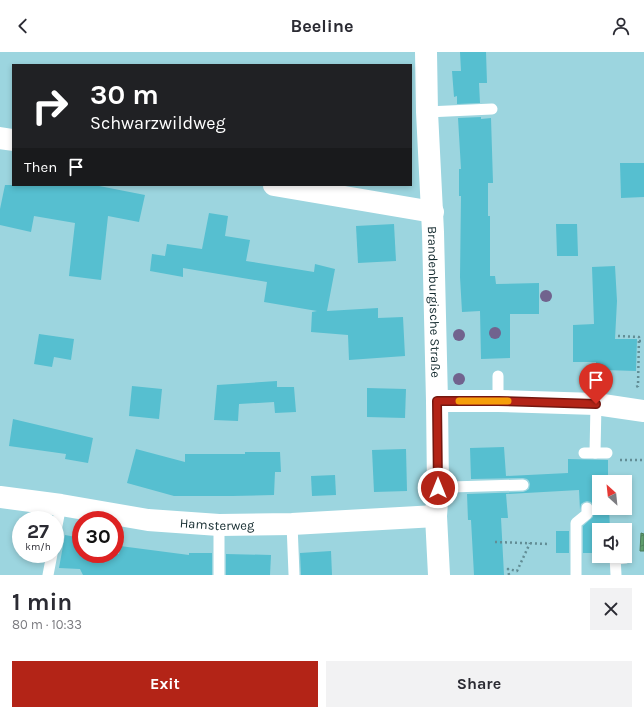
<!DOCTYPE html>
<html lang="en">
<head>
<meta charset="utf-8">
<style>
  body { margin:0; font-family:Karla,sans-serif; background:#f2f2f3; color:#2b2b33; height:100vh; display:flex; flex-direction:column; font-size:15px; white-space:nowrap }
  * { box-sizing:border-box; margin:0 }
  p { font-size:13px; color:#7c7c81 }
  .icon { flex:none; width:22px; height:22px; fill:none; stroke:currentColor; stroke-width:2; stroke-linecap:round; stroke-linejoin:round }
  .map { position:relative; height:523px; overflow:hidden }
  .sheet { display:flex; flex-direction:column; background:#fff; flex:1 }
  .sheet>* { flex:none }
  .banner { position:absolute; left:12px; top:12px; width:400px; height:122px; border-radius:0px; box-shadow:0 2px 6px #0003; background:#202124; color:#fff; overflow:hidden }
  .needle { width:26px; rotate:333deg }
  .fabs { position:absolute; left:592px; top:423px; display:grid; gap:8px }
  .fabs a { display:grid; place-items:center; width:40px; height:40px; border-radius:0px; background:#fff; box-shadow:0 2px 6px #0003; font-size:20px }
  .speed { position:absolute; left:12px; top:459px; display:flex; gap:8px; font-size:20px; font-weight:700; text-align:center }
  .speed>* { display:grid; place-content:center; width:52px; height:52px; border-radius:50%; background:#fff; box-shadow:0 2px 6px #0003; line-height:1 }
  .speed small { font-size:10px; font-weight:400 }
  .speed .limit { border:6px solid #d22; background:#fff; color:#111 }
  .pin { position:absolute; display:grid; place-items:center; width:34px; height:34px; color:#fff; margin:-41px -17px; border-radius:50% 50% 50% 0; rotate:-45deg; box-shadow:0 0 4px #0007 }
  .pin .icon { rotate:45deg }
  .me { position:absolute; width:44px; margin:-22px; rotate:0deg; stroke-linejoin:round; filter:drop-shadow(0 0 3px #0008) }
  .turn { display:flex; align-items:center; gap:14px; height:84px; padding:0 12px; font-size:18px }
  .turn .icon { width:52px; height:52px; stroke-width:2.5 }
  .turn b { display:block; font-size:28px; line-height:34px }
  .then { display:flex; align-items:center; height:38px; padding:0 12px; background:#0003; gap:8px; font-size:15px }
  .round { display:grid; place-items:center; flex:none; width:42px; height:42px; border-radius:0px; background:#f2f2f3 }
  .summary { display:flex; align-items:center; justify-content:space-between; height:68px; padding:0 12px }
  h1 { font-size:24px; font-weight:700; line-height:30px }
  .button { display:flex; gap:8px; margin-top:auto; padding:8px 12px }
  .button a { flex:1; height:46px; border-radius:0px; background:#b32417; color:#fff; font-size:16px; font-weight:700; line-height:46px; text-align:center }
  .button a+a { background:#f2f2f3; color:#2b2b33 }
  header { display:flex; justify-content:space-between; align-items:center; height:52px; padding:0 12px; background:#fff; font-size:18px; font-weight:700 }
  .map>svg:first-child { display:block }
</style>
</head>
<body>
<header><svg class="icon" aria-label="back" viewBox="0 0 24 24"><path d="M15 5l-7 7 7 7"/></svg>Beeline<svg class="icon" aria-label="person" viewBox="0 0 24 24"><circle cx="12" cy="8" r="4"/><path d="M4 21q1-7 8-7t8 7"/></svg></header>
<div class="map">
<svg width="644" height="523" viewBox="0 0 644 523">
  <defs>
    <pattern id="water-waves" width="16" height="10" patternUnits="userSpaceOnUse"><rect width="16" height="10" fill="#5f9e6d"/><path d="M0 5q4-4 8 0t8 0" fill="none" stroke="#4d815a"/></pattern>
  </defs>
  <rect width="100%" height="100%" fill="#9cd5df"/>
  <polygon fill="url(#water-waves)" stroke="#487b5a" points="641,481 644,482 644,499 640,499"/>
  <g fill="#56bfd0">
    <polygon points="460,0 486,0 487,31 479,31 480,51 457,52 457,44 454,45 452,19 461,19"/>
    <polygon points="481,65 481,67 491,66 493,131 488,131 488,164 490,164 490,224 495,224 496,232 539,231 539,262 510,262 510,306 481,307 480,259 462,260 460,225 461,144 459,144 459,117 461,117 458,66"/>
    <polygon points="620,111 644,111 644,145 621,146"/>
    <polygon points="5,133 94,133 145,143 139,170 108,164 101,228 69,224 75,171 34,164 31,180 0,173 0,157"/>
    <polygon points="209,161 228,164 225,184 250,188 246,209 314,220 315,212 335,217 327,259 378,256 378,266 403,265 405,304 349,308 348,283 311,280 312,260 317,259 264,250 267,230 183,216 183,225 150,219 152,202 165,204 167,192 202,197"/>
    <polygon points="394,172 396,209 358,211 356,174"/>
    <polygon points="556,172 577,172 578,204 557,204"/>
    <polygon points="615,214 617,249 615,287 637,287 636,319 605,318 603,316 600,314 596,315 596,310 573,310 573,273 594,272 592,215"/>
    <polygon points="39,282 74,287 71,308 54,305 52,315 34,312"/>
    <polygon points="277,329 277,335 294,335 296,360 275,361 274,350 239,352 238,369 214,368 217,333"/>
    <polygon points="132,334 162,337 159,367 129,364"/>
    <polygon points="367,336 406,337 405,366 367,365"/>
    <polygon points="13,367 93,386 88,411 65,407 66,402 9,394"/>
    <polygon points="504,395 506,424 568,421 568,407 608,408 608,430 599,430 599,456 609,456 610,478 599,478 599,504 608,504 593,505 593,501 583,501 583,474 593,465 594,456 593,453 591,450 587,449 584,450 581,452 580,458 579,438 506,442 508,466 501,466 504,523 474,523 471,468 468,468 467,442 523,440 526,439 529,437 530,432 529,429 527,427 523,426 471,427 470,396"/>
    <polygon points="136,397 185,410 185,402 245,402 245,400 280,400 281,420 275,420 274,443 232,444 174,444 127,431"/>
    <polygon points="405,397 406,397 407,439 374,440 372,398"/>
    <polygon points="335,423 336,443 312,444 311,424"/>
    <rect x="556" y="479" width="13" height="22"/>
    <polygon points="65,483 81,486 81,502 119,502 120,494 189,503 189,501 212,501 212,523 83,523 80,517 59,516"/>
    <polygon points="331,499 332,523 301,523 300,501"/>
    <polygon points="226,502 271,503 270,523 226,523"/>
  </g>
  <g fill="none" stroke-linecap="round" stroke-linejoin="round">
    <g stroke="#628d95" stroke-width="2.5" stroke-dasharray="2 3" stroke-linecap="butt">
      <polyline points="618,284 639,285 638,334 636,335"/>
      <polyline points="639,289 644,289"/>
      <polyline points="620,408 644,408"/>
      <polyline points="495,490 550,492"/>
      <polyline points="509,523 508,517 517,519 530,491"/>
    </g>
    <g stroke="#fff" stroke-width="11">
      <polyline points="427,60 492,57"/>
      <polyline points="599,321 596,352 595,401 607,401"/>
      <polyline points="498,349 498,324"/>
      <polyline points="584,401 595,401"/>
      <polyline points="438,436 450,435 523,433"/>
      <polyline points="292,472 294,522"/>
      <polyline points="55,484 61,453"/>
      <polyline points="615,504 616,523"/>
      <polyline points="615,507 626,506 625,494"/>
      <polyline points="48,523 52,502"/>
      <polyline points="219,523 219,473"/>
      <polyline points="576,523 576,471 587,462 587,456"/>
    </g>
    <g stroke="#fff" stroke-width="22">
      <path id="s1" d="M426,0L427,60L433,180L437,349L438,436L436,464L439,523"/>
      <polyline points="0,86 13,88"/>
      <polyline points="274,133 433,160"/>
      <polyline points="437,349 498,349 596,352 644,359"/>
      <path id="s2" d="M0,445L61,453L148,468L219,473L292,472L436,464"/>
    </g>
  </g>
  <g fill="#71638e">
    <circle cx="546" cy="244" r="6"/>
    <circle cx="495" cy="281" r="6"/>
    <circle cx="459" cy="283" r="6"/>
    <circle cx="459" cy="327" r="6"/>
  </g>
  <g fill="none" stroke-linecap="round" stroke-linejoin="round">
    <defs>
      <polyline id="route" points="438,436 437,349 498,349 596,352"/>
    </defs>
    <use href="#route" stroke="#74170f" stroke-width="10"/>
    <use href="#route" stroke="#b32417" stroke-width="7"/>
    <polyline stroke="#f59e0b" stroke-width="7" points="459,349 508,349"/>
  </g>
  <g text-anchor="middle" dominant-baseline="central" stroke-width="4" stroke-linejoin="round" paint-order="stroke">
    <g font-size="13" fill="#11282c" stroke="#d5f0f5">
      <text stroke="none"><textPath href="#s1" startOffset="250">Brandenburgische Straße</textPath></text>
      <text stroke="none"><textPath href="#s2" startOffset="219">Hamsterweg</textPath></text>
    </g>
  </g>
</svg>
<div class="fabs">
<a><svg class="needle" viewBox="-14 -14 28 28"><path d="M0-13l5 13h-10z" fill="#e53935"/><path d="M0 13l5-13h-10z" fill="#7c7c81"/></svg></a>
<a><svg class="icon" aria-label="sound" viewBox="0 0 24 24"><path d="M4 9h4l5-4v14l-5-4H4zM17 9q2 3 0 6"/></svg></a>
</div>
<div class="speed"><div>27<small>km/h</small></div><div class="limit">30</div></div>
<div class="pin" style="left:596px;top:352px;background:#d93025"><svg class="icon" aria-label="arrive" viewBox="0 0 24 24"><path d="M6 21V4h12l-3 4 3 4H6"/></svg></div>
<svg class="me" style="left:438px;top:436px" viewBox="-20 -20 40 40"><circle r="17" fill="#b32417" stroke="#fff" stroke-width="3"/><path d="M0-11L8 9 0 5-8 9z" fill="#fff"/></svg>
<div class="banner">
<div class="turn"><svg class="icon" aria-label="right" viewBox="0 0 24 24"><path d="M7 20v-9h11M14 6l5 5-5 5"/></svg><div><b>30 m</b>Schwarzwildweg</div></div>
<div class="then">Then<svg class="icon" aria-label="arrive" viewBox="0 0 24 24"><path d="M6 21V4h12l-3 4 3 4H6"/></svg></div>
</div>
</div>
<section class="sheet">
<div class="summary"><div><h1>1 min</h1><p>80 m · 10:33</p></div><a class="round"><svg class="icon" aria-label="close" viewBox="0 0 24 24"><path d="M6 6l12 12M18 6L6 18"/></svg></a></div>
<div class="button"><a>Exit</a><a>Share</a></div>
</section>
</body>
</html>
